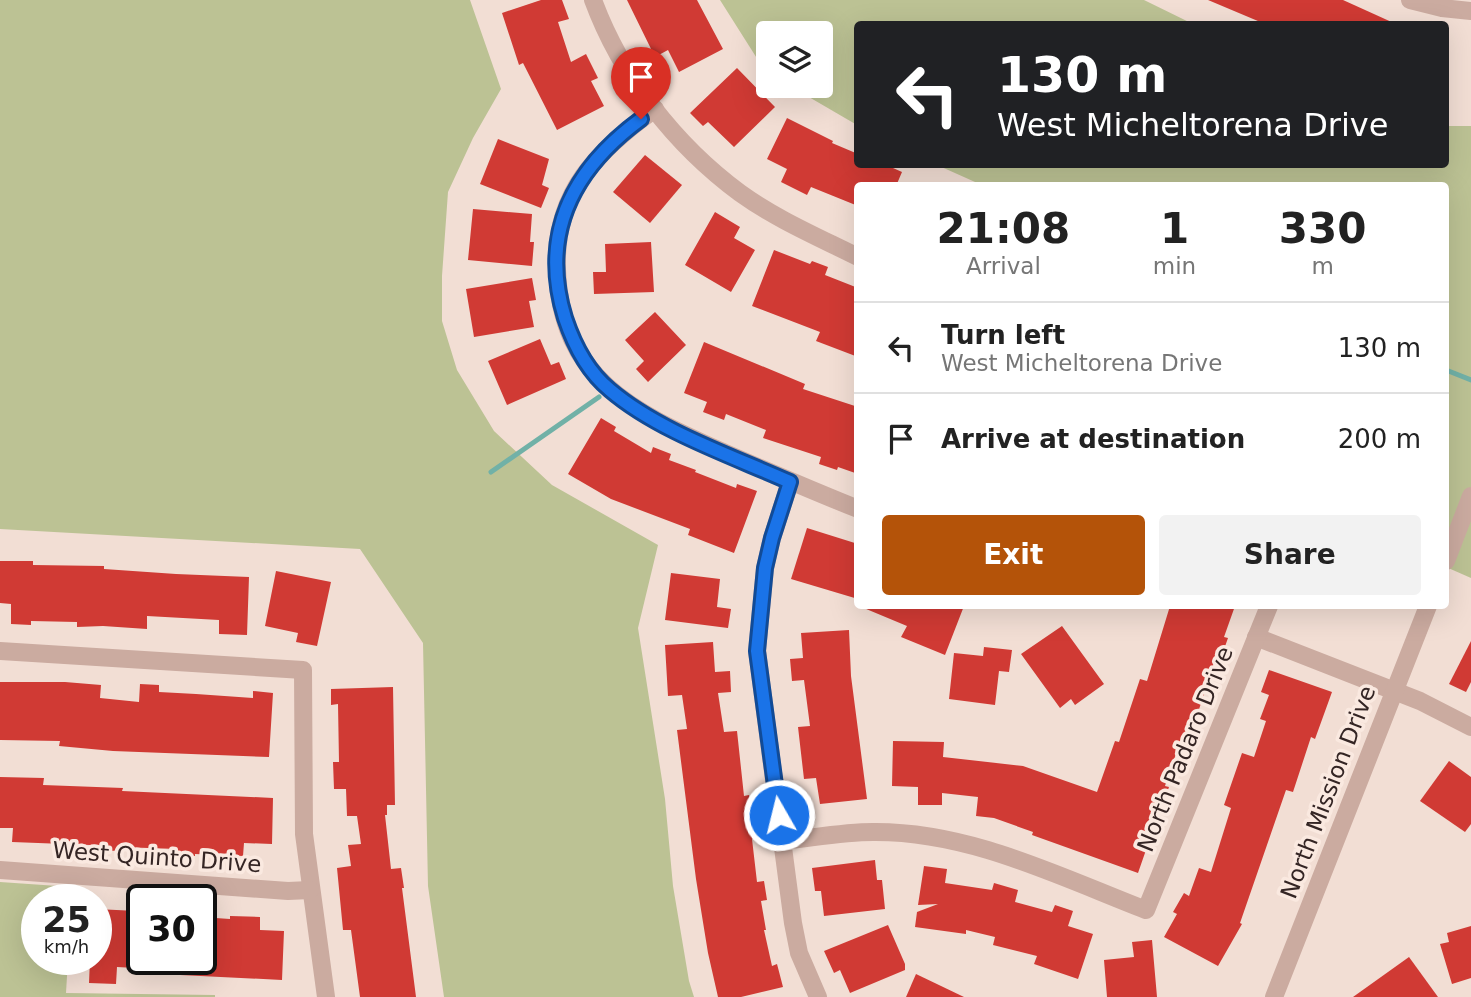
<!DOCTYPE html>
<html lang="en">
<head>
<meta charset="utf-8">
<style>
  body { margin:0; font-family:"DejaVu Sans",sans-serif; background:#f2f2f2; color:#222; height:100vh; display:flex; flex-direction:column; font-size:26px; white-space:nowrap }
  * { box-sizing:border-box; margin:0 }
  p { font-size:23px; color:#767676 }
  .icon { flex:none; width:38px; height:38px; fill:none; stroke:currentColor; stroke-width:2; stroke-linecap:round; stroke-linejoin:round }
  .map { position:relative; flex:1; overflow:hidden }
  .side { position:absolute; left:854px; top:182px; width:595px; height:427px; display:flex; flex-direction:column; background:#fff; border-radius:7px; box-shadow:0 7px 28px #0002 }
  .side>* { flex:none }
  .guide { position:absolute; left:854px; top:21px; width:595px; height:147px; border-radius:7px; box-shadow:0 7px 28px #0002; background:#202124; color:#fff; overflow:hidden }
  .tools { position:absolute; left:756px; top:21px; display:grid; gap:14px }
  .tools a { display:grid; place-items:center; width:77px; height:77px; border-radius:7px; background:#fff; box-shadow:0 7px 28px #0002; font-size:35px }
  .speed { position:absolute; left:21px; top:884px; display:flex; gap:14px; font-size:35px; font-weight:700; text-align:center }
  .speed>* { display:grid; place-content:center; width:91px; height:91px; border-radius:50%; background:#fff; box-shadow:0 7px 28px #0002; line-height:1 }
  .speed small { font-size:18px; font-weight:400 }
  .speed .limit { border:4px solid #111; border-radius:10px; background:#fff; color:#111 }
  .pin { position:absolute; display:grid; place-items:center; width:60px; height:60px; color:#fff; margin:-72px -30px; border-radius:50% 50% 50% 0; rotate:-45deg; box-shadow:0 0 7px #0007 }
  .pin .icon { rotate:45deg }
  .me { position:absolute; width:77px; margin:-38px; rotate:352deg; stroke-linejoin:round; filter:drop-shadow(0 0 5px #0008) }
  .turn { display:flex; align-items:center; gap:24px; height:147px; padding:0 28px; font-size:32px }
  .turn .icon { width:91px; height:91px; stroke-width:2.5 }
  .turn b { display:block; font-size:49px; line-height:60px }
  .eta { display:flex; justify-content:space-evenly; align-items:center; height:119px; text-align:center }
  .eta b { font-size:42px; font-weight:600; line-height:49px }
  .primary-button { display:flex; gap:14px; margin-top:auto; padding:14px 28px }
  .primary-button a { flex:1; height:80px; border-radius:7px; background:#b45309; color:#fff; font-size:28px; font-weight:600; line-height:80px; text-align:center }
  .primary-button a+a { background:#f2f2f2; color:#222 }
  ul { padding:0; list-style:none }
  li { display:flex; align-items:center; gap:21px; height:91px; padding:0 28px; border-top:2px solid #e0e0e0 }
  li div { flex:1 }
  li b { display:block; font-size:26px }
  li em { font-style:normal }
  .map>svg:first-child { display:block }
</style>
</head>
<body>
<div class="map">
<svg width="1471" height="997" viewBox="0 0 1471 997">
  <rect width="100%" height="100%" fill="#f2ded4"/>
  <g fill="#bcc294">
    <polygon points="0,0 470,0 501,89 473,138 448,192 442,276 442,321 457,370 494,431 552,485 658,545 638,628 665,799 673,886 689,981 694,997 444,997 428,886 423,643 360,549 0,529"/>
    <polygon points="720,0 1144,0 1193,24 858,24 857,125 790,86 821,86 821,33 768,33 768,68 758,60"/>
    <polygon points="1446,126 1471,126 1471,578 1446,567 1446,186 984,186 937,165 1446,164"/>
    <polygon points="0,882 72,887 71,899 37,900 37,959 68,959 66,993 215,995 215,997 0,997"/>
  </g>
  <g fill="none" stroke-linecap="round" stroke-linejoin="round">
    <g stroke="#71b1a7" stroke-width="5">
      <polyline points="1446,370 1471,380"/>
      <polyline points="491,472 599,397"/>
    </g>
  </g>
  <g fill="#d03a34">
    <polygon points="541,0 562,0 569,19 558,22 571,62 586,54 598,78 591,81 604,106 557,130 523,63 519,65 502,13"/>
    <polygon points="627,0 697,0 723,49 679,72 668,50 655,57"/>
    <polygon points="1208,0 1343,0 1396,24 1265,24"/>
    <polygon points="737,68 775,107 734,147 708,122 703,126 690,113"/>
    <polygon points="787,118 833,141 832,143 858,154 858,164 884,164 902,172 896,186 858,186 858,206 811,187 807,195 781,182 787,169 767,159"/>
    <polygon points="498,139 549,159 542,185 549,188 541,208 480,184"/>
    <polygon points="645,155 682,185 650,223 613,192"/>
    <polygon points="473,209 532,214 530,242 534,242 532,266 468,260"/>
    <polygon points="715,212 740,227 734,238 755,250 731,292 685,265"/>
    <polygon points="651,242 654,292 594,294 593,272 606,272 605,244"/>
    <polygon points="774,250 810,264 812,261 828,267 825,275 858,288 858,357 816,341 820,332 752,306"/>
    <polygon points="532,278 536,300 529,301 534,327 474,337 466,289"/>
    <polygon points="655,312 686,345 648,382 636,369 644,361 625,340"/>
    <polygon points="540,339 551,365 559,362 566,379 507,405 488,361"/>
    <polygon points="704,342 805,384 803,389 858,407 858,474 838,467 837,470 819,464 821,457 763,438 766,430 726,414 724,420 703,412 707,402 684,393"/>
    <polygon points="601,418 616,427 614,431 651,453 653,447 671,454 669,460 696,470 695,472 736,488 737,484 757,491 734,553 688,535 690,529 611,499 568,474"/>
    <polygon points="807,528 858,544 858,599 791,579"/>
    <polygon points="0,561 33,561 33,565 104,566 104,569 176,574 249,577 247,635 219,634 219,620 147,616 147,629 103,626 77,627 77,622 31,621 31,625 11,624 11,604 0,603"/>
    <polygon points="276,571 331,582 317,646 296,642 298,633 265,626"/>
    <polygon points="671,573 720,579 717,607 731,609 728,628 665,620"/>
    <polygon points="859,606 964,606 945,655 901,637 907,626"/>
    <polygon points="1170,606 1235,606 1224,637 1228,638 1222,655 1217,653 1195,722 1190,720 1181,746 1179,745 1165,786 1169,787 1161,809 1156,808 1142,849 1146,850 1138,873 1032,835 1033,832 994,818 976,816 978,797 942,793 942,805 918,805 918,787 892,786 893,741 944,742 943,757 1023,766 1097,792 1115,741 1119,742 1140,679 1147,681"/>
    <polygon points="1062,626 1104,684 1075,705 1071,699 1060,708 1021,654"/>
    <polygon points="849,630 851,676 867,799 820,804 816,778 804,779 798,727 810,726 804,680 792,681 790,659 803,658 801,633"/>
    <polygon points="1471,641 1471,682 1466,692 1449,684"/>
    <polygon points="713,642 715,672 730,671 731,692 718,693 724,732 737,731 744,796 749,795 756,838 752,839 757,882 764,881 767,900 761,901 766,930 764,930 772,966 777,964 783,987 741,997 718,997 708,953 696,879 677,730 687,729 682,695 668,696 665,645"/>
    <polygon points="984,647 1012,650 1009,672 999,671 995,705 949,699 954,653 983,656"/>
    <polygon points="1269,670 1332,692 1315,739 1311,737 1293,792 1286,790 1240,923 1242,924 1218,966 1164,937 1177,914 1173,912 1184,893 1189,896 1199,868 1211,872 1231,808 1224,805 1242,753 1254,757 1266,721 1260,719 1269,695 1261,692"/>
    <polygon points="0,682 65,682 101,685 100,698 139,702 140,684 159,685 159,692 196,694 253,698 253,691 273,693 269,757 113,751 59,746 60,741 0,740"/>
    <polygon points="393,687 395,805 387,805 387,815 385,815 391,869 401,868 404,888 402,888 416,997 360,997 351,930 343,930 337,868 351,866 348,845 361,844 357,816 347,816 346,789 334,789 333,762 339,762 338,704 331,705 331,689"/>
    <polygon points="1449,761 1471,777 1471,824 1465,832 1420,801"/>
    <polygon points="0,777 44,778 43,785 123,788 122,791 273,798 272,844 244,843 243,856 195,854 195,856 176,856 177,849 120,847 120,851 90,850 90,845 12,842 13,828 0,828"/>
    <polygon points="875,860 877,880 882,880 885,909 824,916 821,891 815,891 812,868"/>
    <polygon points="924,866 947,869 945,883 992,890 994,883 1018,890 1015,902 1052,912 1055,905 1073,911 1068,926 1093,934 1078,979 1034,964 1037,956 993,945 995,937 966,930 966,934 915,927 917,912 938,904 918,905"/>
    <polygon points="96,909 137,911 135,968 117,967 116,984 89,983 90,959 96,959"/>
    <polygon points="230,916 260,917 260,930 284,931 282,980 160,974 161,959 201,959 201,917 230,919"/>
    <polygon points="888,925 905,964 905,970 850,993 840,970 834,973 824,951"/>
    <polygon points="1471,926 1471,978 1452,984 1440,944 1449,942 1447,933"/>
    <polygon points="1152,940 1157,997 1107,997 1104,960 1134,957 1132,942"/>
    <polygon points="1409,957 1438,997 1353,997"/>
    <polygon points="916,974 964,997 906,997"/>
  </g>
  <g fill="none" stroke-linecap="round" stroke-linejoin="round">
    <g stroke="#cbaba0" stroke-width="18">
      <path d="M593,0C621,76 675,145 740,193C776,219 818,237 858,257"/>
      <polyline points="1410,0 1442,8 1471,11"/>
      <path d="M655,109C597,151 554,193 557,269C561,382 636,413 725,453C769,472 813,491 858,509"/>
      <polyline points="790,482 772,538 765,568 757,651 793,923 799,953 818,997"/>
      <polyline points="1446,561 1471,496"/>
      <polyline points="1256,637 1420,701 1471,727"/>
      <polyline points="0,651 303,670 304,834 326,997"/>
      <path d="M782,841C812,838 843,832 873,832C969,831 1058,876 1146,910L1269,606"/>
      <polyline points="0,870 288,891 310,890"/>
      <polyline points="1274,997 1428,606"/>
    </g>
  </g>
  <g fill="none" stroke-linecap="round" stroke-linejoin="round">
    <defs>
      <path id="route" d="M641,119C573,169 539,234 565,318C574,345 588,372 610,390C658,431 732,456 790,482L772,538L765,568L757,651L779,815"/>
    </defs>
    <use href="#route" stroke="#114b97" stroke-width="18"/>
    <use href="#route" stroke="#1a73e8" stroke-width="12"/>
  </g>
  <g text-anchor="middle" dominant-baseline="central" stroke-width="7" stroke-linejoin="round" paint-order="stroke">
    <g font-size="23" fill="#342524" stroke="#fae9e0">
      <text transform="translate(1185 749) rotate(-68)">North Padaro Drive</text>
      <text transform="translate(1328 792) rotate(-69)">North Mission Drive</text>
      <text transform="translate(157 857) rotate(4)">West Quinto Drive</text>
    </g>
  </g>
</svg>
<div class="tools">
<a><svg class="icon" aria-label="layers" viewBox="0 0 24 24"><path d="M12 4l9 5-9 5-9-5zM3 14l9 5 9-5"/></svg></a>
</div>
<div class="speed"><div>25<small>km/h</small></div><div class="limit">30</div></div>
<div class="pin" style="left:641px;top:119px;background:#d93025"><svg class="icon" aria-label="arrive" viewBox="0 0 24 24"><path d="M6 21V4h12l-3 4 3 4H6"/></svg></div>
<svg class="me" style="left:779px;top:815px" viewBox="-20 -20 40 40"><circle r="17" fill="#1a73e8" stroke="#fff" stroke-width="3"/><path d="M0-11L8 9 0 5-8 9z" fill="#fff"/></svg>
<div class="guide">
<div class="turn"><svg class="icon" aria-label="left" viewBox="0 0 24 24"><path d="M17 20v-9H6M10 6l-5 5 5 5"/></svg><div><b>130 m</b>West Micheltorena Drive</div></div>
</div>
<section class="side">
<div class="eta">
<div><b>21:08</b><p>Arrival</p></div>
<div><b>1</b><p>min</p></div>
<div><b>330</b><p>m</p></div>
</div>
<ul>
<li><svg class="icon" aria-label="left" viewBox="0 0 24 24"><path d="M17 20v-9H6M10 6l-5 5 5 5"/></svg><div><b>Turn left</b><p>West Micheltorena Drive</p></div><em>130 m</em></li>
<li><svg class="icon" aria-label="arrive" viewBox="0 0 24 24"><path d="M6 21V4h12l-3 4 3 4H6"/></svg><div><b>Arrive at destination</b></div><em>200 m</em></li>
</ul>
<div class="primary-button"><a>Exit</a><a>Share</a></div>
</section>
</div>
</body>
</html>
